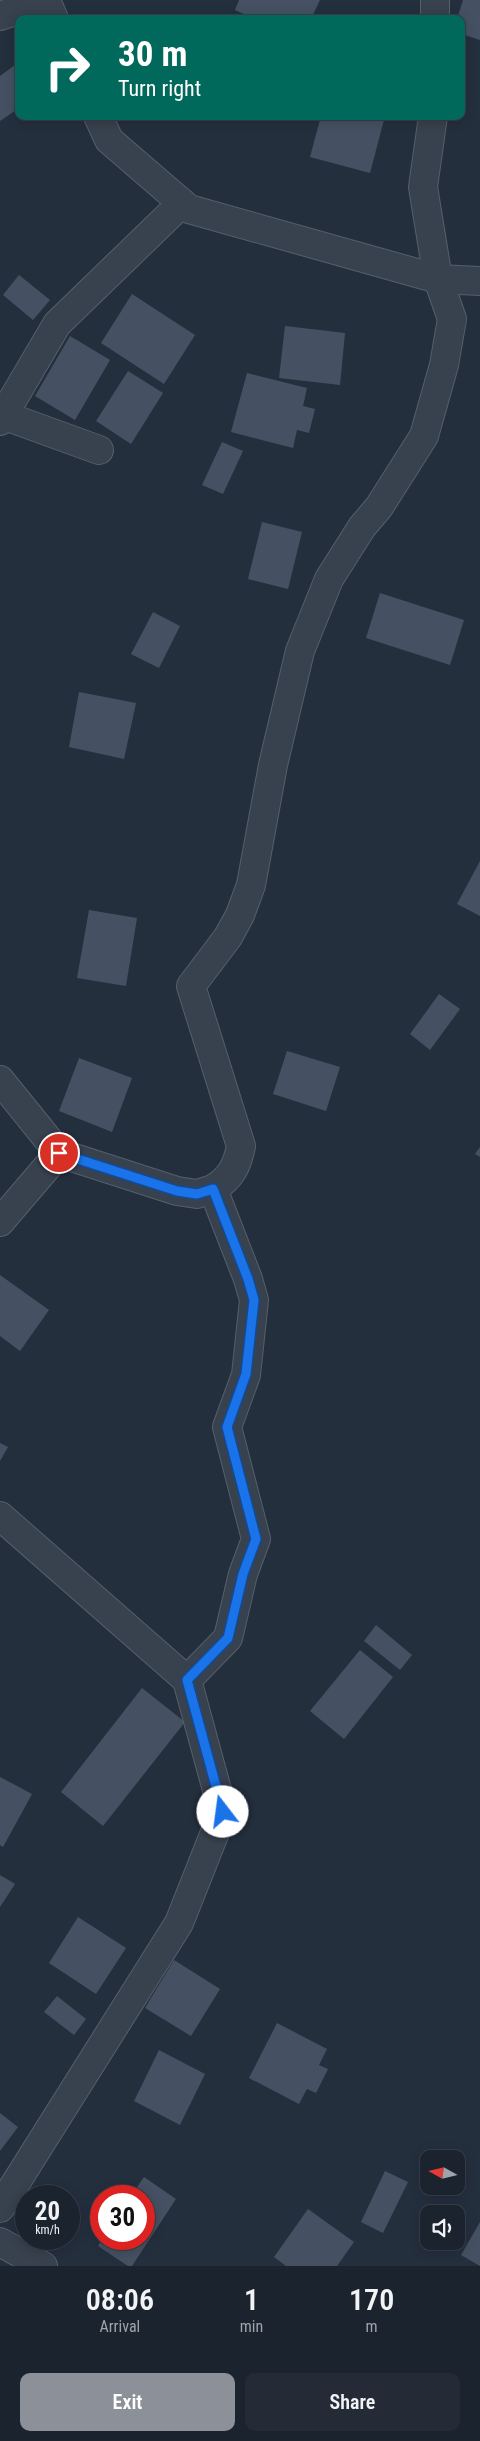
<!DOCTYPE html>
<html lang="en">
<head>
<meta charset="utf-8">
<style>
  body { margin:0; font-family:"Roboto Condensed",sans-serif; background:#242b36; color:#f1f3f6; height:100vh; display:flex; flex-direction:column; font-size:19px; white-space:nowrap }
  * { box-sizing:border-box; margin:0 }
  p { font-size:16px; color:#a0a4aa }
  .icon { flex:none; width:28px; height:28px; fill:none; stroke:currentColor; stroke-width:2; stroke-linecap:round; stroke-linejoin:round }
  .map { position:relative; height:2266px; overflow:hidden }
  .side { display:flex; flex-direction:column; background:#1b232e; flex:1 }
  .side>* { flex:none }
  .banner { position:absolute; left:15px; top:15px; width:450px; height:105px; border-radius:10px; box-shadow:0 2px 12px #0003,0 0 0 1px #39404a; background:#00695c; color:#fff; overflow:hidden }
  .needle { width:32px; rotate:278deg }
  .buttons { position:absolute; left:420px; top:2150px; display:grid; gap:10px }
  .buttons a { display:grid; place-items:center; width:45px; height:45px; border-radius:10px; background:#1b232e; box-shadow:0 2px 12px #0003,0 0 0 1px #39404a; font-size:25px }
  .speed { position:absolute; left:15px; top:2185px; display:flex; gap:10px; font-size:25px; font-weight:700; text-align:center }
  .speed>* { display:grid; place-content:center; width:65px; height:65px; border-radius:50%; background:#1b232e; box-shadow:0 2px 12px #0003,0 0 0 1px #39404a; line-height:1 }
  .speed small { font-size:12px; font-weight:400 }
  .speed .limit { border:8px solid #d22; background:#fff; color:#111 }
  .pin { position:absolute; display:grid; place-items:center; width:42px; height:42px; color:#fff; margin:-21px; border:2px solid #fff; border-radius:50%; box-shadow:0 1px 5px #0007 }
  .me { position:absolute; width:55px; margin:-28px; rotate:345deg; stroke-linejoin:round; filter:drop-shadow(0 0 4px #0008) }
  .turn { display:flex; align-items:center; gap:18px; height:105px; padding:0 20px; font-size:22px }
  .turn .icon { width:65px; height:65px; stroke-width:2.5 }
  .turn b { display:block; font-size:35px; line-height:42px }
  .eta { display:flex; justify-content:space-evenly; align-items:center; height:85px; text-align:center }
  .eta b { font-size:30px; font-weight:600; line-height:35px }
  .action { display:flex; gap:10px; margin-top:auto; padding:10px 20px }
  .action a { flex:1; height:58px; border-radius:10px; background:#8c9099; color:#fff; font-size:20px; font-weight:600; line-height:58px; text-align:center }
  .action a+a { background:#242b36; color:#f1f3f6 }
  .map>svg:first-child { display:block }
</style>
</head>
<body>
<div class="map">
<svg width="480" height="2266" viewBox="0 0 480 2266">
  <rect width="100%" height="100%" fill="#242f3e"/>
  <g fill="#455162">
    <polygon points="239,0 320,0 311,19 254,19 235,10"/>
    <polygon points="463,0 480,0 480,40 461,34 461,19 457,19"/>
    <polygon points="19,62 19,108 0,121 0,76"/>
    <polygon points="321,116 385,116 370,173 310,157"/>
    <polygon points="19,275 50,300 33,320 3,295"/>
    <polygon points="132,294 195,335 164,384 101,343"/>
    <polygon points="285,326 345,333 340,385 279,378"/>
    <polygon points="70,336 110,360 75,420 35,396"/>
    <polygon points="128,371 163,393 131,444 96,421"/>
    <polygon points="247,373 307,388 303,406 315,409 309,433 297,430 293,448 231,432"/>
    <polygon points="222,442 243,451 223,494 202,485"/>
    <polygon points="262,522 302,532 288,589 248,579"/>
    <polygon points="380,593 464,620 450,665 366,638"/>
    <polygon points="153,612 180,626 159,668 131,654"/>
    <polygon points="79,692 136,703 124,759 69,747"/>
    <polygon points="480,861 480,916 457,904"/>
    <polygon points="89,910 137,918 126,986 77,978"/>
    <polygon points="439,994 460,1009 430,1050 410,1034"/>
    <polygon points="287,1051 340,1067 326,1111 273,1094"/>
    <polygon points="79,1058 132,1078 112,1132 59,1111"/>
    <polygon points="480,1147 480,1157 475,1154"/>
    <polygon points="0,1275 49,1310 20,1351 0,1336"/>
    <polygon points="0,1443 8,1447 0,1461"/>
    <polygon points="376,1625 412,1655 400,1670 364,1641"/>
    <polygon points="360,1650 393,1677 344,1739 310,1711"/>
    <polygon points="142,1688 185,1722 103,1826 61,1792"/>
    <polygon points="0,1777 32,1794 3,1847 0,1845"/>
    <polygon points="0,1875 15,1884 0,1907"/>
    <polygon points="78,1917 126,1948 96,1994 49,1963"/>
    <polygon points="174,1960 220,1989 191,2036 145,2008"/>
    <polygon points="57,1996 86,2019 74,2035 44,2012"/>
    <polygon points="277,2023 327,2049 319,2065 328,2069 316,2093 307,2089 299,2104 249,2078"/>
    <polygon points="159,2050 205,2074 180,2125 134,2101"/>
    <polygon points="0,2113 18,2127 0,2151"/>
    <polygon points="385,2171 408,2182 383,2233 361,2222"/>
    <polygon points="144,2177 176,2199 132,2266 128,2266 98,2246 102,2239 144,2239 144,2196 131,2196"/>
    <polygon points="308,2209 354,2242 337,2266 286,2266 274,2257"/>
    <polygon points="480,2222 480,2266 461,2255"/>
  </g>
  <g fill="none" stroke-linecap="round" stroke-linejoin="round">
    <defs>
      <g id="street">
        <polyline points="0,16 46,0 54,19"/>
        <polyline points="435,19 435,0"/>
        <polyline points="98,116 109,140 189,209 438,279 480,281"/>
        <polyline points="0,414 99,450"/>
        <polyline points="0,421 57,324 182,203"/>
        <polyline points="0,1080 59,1153 177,1191 197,1194 213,1189"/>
        <polyline points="0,1222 59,1153"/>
        <polyline points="0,1516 187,1680"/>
        <path d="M0,2208L179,1923L223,1812L187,1680L228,1638L243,1574L256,1539L227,1427L246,1375L254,1300L248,1279L213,1189C231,1178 237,1166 241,1146L191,986L228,937L240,915L251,885L273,765L300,651L329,579L362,527L379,507L424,436L444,365L452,319L438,279L423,187L433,116"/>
        <polyline points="0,2242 43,2266"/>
      </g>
    </defs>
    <use href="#street" stroke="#565f6c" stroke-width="30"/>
    <use href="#street" stroke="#38414e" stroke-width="28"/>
  </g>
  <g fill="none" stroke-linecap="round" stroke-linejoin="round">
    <defs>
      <polyline id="route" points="59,1153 177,1191 197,1194 213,1189 248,1279 254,1300 246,1374 227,1427 256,1539 243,1574 228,1638 187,1680 223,1812"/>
    </defs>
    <use href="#route" stroke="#114b97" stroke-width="12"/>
    <use href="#route" stroke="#1a73e8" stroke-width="9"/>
  </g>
</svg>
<div class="buttons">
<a><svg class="needle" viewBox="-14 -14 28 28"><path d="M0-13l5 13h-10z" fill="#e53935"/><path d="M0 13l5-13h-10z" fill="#a0a4aa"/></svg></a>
<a><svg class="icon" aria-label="sound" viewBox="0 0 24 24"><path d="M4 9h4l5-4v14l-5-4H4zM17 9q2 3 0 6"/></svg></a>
</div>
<div class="speed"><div>20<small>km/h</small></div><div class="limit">30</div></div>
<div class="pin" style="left:59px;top:1153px;background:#d93025"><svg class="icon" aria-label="arrive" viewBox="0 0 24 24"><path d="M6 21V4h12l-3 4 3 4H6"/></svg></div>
<svg class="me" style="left:223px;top:1812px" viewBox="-20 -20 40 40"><circle r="19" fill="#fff"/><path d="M0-13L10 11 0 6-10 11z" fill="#1a73e8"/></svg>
<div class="banner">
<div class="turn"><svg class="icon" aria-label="right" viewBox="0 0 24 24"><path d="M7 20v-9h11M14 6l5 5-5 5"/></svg><div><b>30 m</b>Turn right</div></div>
</div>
</div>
<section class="side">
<div class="eta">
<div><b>08:06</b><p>Arrival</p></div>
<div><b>1</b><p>min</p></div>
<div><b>170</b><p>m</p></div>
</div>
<div class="action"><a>Exit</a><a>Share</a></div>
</section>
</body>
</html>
